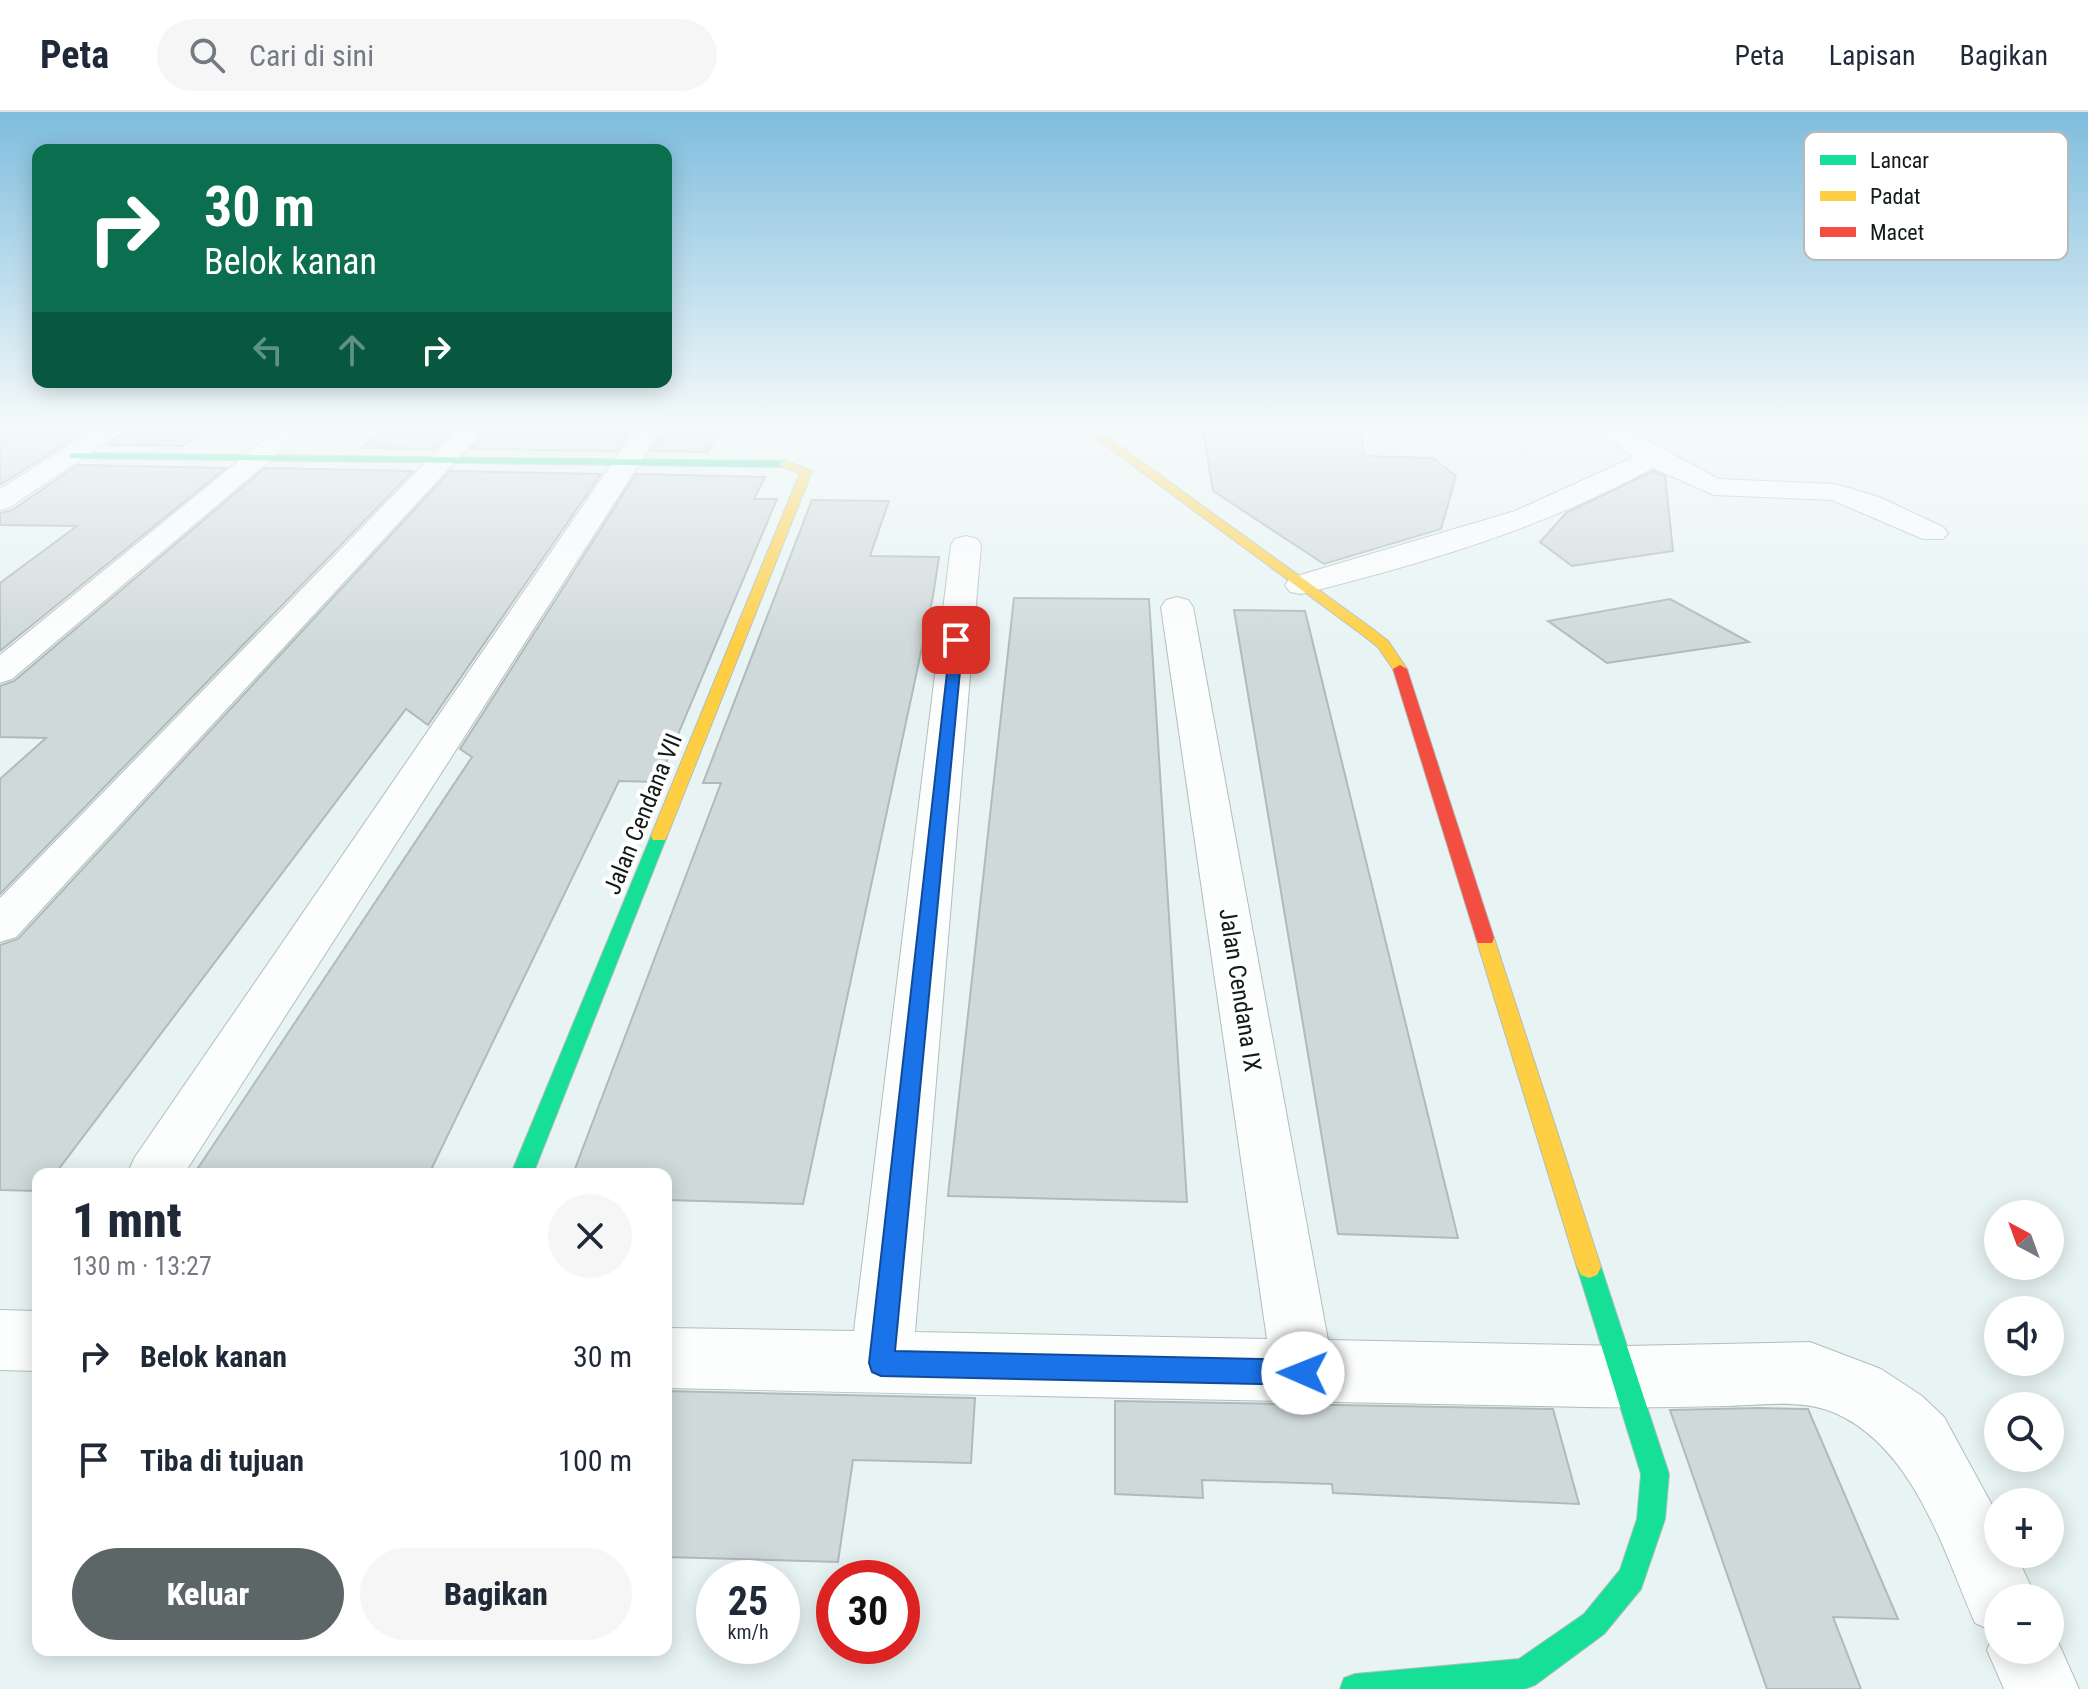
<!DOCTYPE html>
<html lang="id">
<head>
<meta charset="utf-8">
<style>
  body { margin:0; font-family:"Roboto Condensed",sans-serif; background:#f6f6f7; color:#1f2937; height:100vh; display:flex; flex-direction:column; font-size:30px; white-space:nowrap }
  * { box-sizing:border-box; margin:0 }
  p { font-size:26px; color:#747a83 }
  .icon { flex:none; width:44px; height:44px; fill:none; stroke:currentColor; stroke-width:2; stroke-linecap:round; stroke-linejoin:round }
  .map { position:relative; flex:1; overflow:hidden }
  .sheet { position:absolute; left:32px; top:1056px; width:640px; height:488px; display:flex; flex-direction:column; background:#fff; border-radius:16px; box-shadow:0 4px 20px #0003 }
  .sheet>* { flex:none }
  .hud { position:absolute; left:32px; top:32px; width:640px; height:244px; border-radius:16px; box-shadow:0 4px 20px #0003; background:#0b6e4f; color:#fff; overflow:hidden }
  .needle { width:52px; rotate:319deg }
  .tools { position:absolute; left:1984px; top:1088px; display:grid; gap:16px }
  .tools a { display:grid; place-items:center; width:80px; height:80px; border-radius:50%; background:#fff; box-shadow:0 4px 20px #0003; font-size:40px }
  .speed { position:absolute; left:696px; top:1448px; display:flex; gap:16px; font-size:40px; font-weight:700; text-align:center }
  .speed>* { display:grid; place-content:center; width:104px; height:104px; border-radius:50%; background:#fff; box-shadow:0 4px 20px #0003; line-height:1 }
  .speed small { font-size:20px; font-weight:400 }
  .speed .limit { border:12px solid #d22; background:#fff; color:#111 }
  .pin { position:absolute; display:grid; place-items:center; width:68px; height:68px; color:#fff; margin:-34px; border-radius:16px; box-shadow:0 4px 12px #0006 }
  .me { position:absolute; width:88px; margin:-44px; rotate:271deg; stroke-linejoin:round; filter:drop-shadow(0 0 6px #0008) }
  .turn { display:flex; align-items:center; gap:28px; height:168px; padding:0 40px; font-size:36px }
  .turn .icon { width:104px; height:104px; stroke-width:2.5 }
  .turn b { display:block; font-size:56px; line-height:68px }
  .lanes { display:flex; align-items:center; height:76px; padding:0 40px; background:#0003; justify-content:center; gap:40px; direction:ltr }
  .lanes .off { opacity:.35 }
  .round { display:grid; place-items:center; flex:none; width:84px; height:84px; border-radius:42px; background:#f6f6f7 }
  .headline { display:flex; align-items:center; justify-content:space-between; height:136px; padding:0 40px }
  h1 { font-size:48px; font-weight:800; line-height:60px }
  .button { display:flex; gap:16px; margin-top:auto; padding:16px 40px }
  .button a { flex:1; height:92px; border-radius:48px; background:#5d6666; color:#fff; font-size:32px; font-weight:800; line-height:92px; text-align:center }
  .button a+a { background:#f6f6f7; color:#1f2937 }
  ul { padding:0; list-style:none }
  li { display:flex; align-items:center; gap:24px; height:104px; padding:0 40px }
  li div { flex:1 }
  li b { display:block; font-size:30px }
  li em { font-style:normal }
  header { display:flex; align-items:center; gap:48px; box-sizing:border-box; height:112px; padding:0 40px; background:#fff; border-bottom:2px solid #e0e1e3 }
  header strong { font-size:38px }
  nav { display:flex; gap:44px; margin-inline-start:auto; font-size:28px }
  .search { width:560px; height:72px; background:#f6f6f7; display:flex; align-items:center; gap:20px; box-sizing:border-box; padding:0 28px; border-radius:44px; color:#747a83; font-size:30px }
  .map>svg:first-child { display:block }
</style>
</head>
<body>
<header>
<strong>Peta</strong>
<div class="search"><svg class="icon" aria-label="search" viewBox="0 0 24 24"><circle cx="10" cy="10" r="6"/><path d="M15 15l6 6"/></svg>Cari di sini</div>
<nav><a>Peta</a><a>Lapisan</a><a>Bagikan</a></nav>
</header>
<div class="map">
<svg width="2088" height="1577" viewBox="0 0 2088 1577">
  <rect width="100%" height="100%" fill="#e8f4f4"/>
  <g fill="#d0d9da" stroke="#b0baba" stroke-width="2">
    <polygon points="56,312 97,312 0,373 0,318"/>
    <polygon points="137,312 214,312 184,334 107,333"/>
    <polygon points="388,312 459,312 434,337 361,336"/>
    <polygon points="493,312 635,312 617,339 471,337"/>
    <polygon points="668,312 723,312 707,340 651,339"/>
    <polygon points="1202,312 1361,312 1364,344 1433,346 1456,364 1441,417 1324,452 1213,379"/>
    <polygon points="78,353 226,356 0,539 0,471 77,414 0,413 0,401 12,398"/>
    <polygon points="265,356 413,359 0,782 0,667 46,626 0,625 0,574 14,569"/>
    <polygon points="450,359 601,362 428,613 406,597 55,1062 38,1062 38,1079 0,1078 0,833 18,827"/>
    <polygon points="1653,359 1665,364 1673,439 1572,454 1540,430 1566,401"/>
    <polygon points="636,362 765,365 754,387 777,387 658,670 619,669 429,1062 194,1062 472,645 460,637"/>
    <polygon points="812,388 889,389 870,444 939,445 933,484 803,1092 666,1088 666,1062 573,1062 721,671 703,671"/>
    <polygon points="1014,486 1149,487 1187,1090 948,1084"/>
    <polygon points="1670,487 1749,530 1607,551 1548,509"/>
    <polygon points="1234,498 1305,499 1458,1126 1338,1122"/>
    <polygon points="666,1279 975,1286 971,1351 853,1348 838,1450 666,1445"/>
    <polygon points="1115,1289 1553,1297 1579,1392 1333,1381 1332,1372 1202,1368 1203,1386 1115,1382"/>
    <polygon points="1758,1296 1808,1297 1898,1507 1833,1505 1861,1577 1767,1577 1670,1298"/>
  </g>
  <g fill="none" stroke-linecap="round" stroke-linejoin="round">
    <defs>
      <g id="street">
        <polygon points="103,312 134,312 10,395 0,398 0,377"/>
        <polygon points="284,312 313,312 12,567 0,571 0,543"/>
        <polygon points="463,312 490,312 16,825 0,830 0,786"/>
        <polygon points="639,312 665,312 184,1062 127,1062 135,1045"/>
        <path d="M1586,312H1617L1719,367L1835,372L1879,385L1943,415L1948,421L1943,427H1923L1832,388L1714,383L1653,356C1544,416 1422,452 1301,482L1290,480L1285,473L1290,466L1515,399L1634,345Z"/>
        <polygon points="2073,312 2088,312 2088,322 2079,319"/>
        <path d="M966,424L977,427L981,433L915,1220L1267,1227L1161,495L1166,488L1177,485L1188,488L1193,495L1328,1228L1626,1234L1810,1230L1881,1257L1922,1284L1944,1305L1998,1404V1442H2016L2036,1486H1998V1538H2050V1512L2079,1577H2004L1987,1538L1995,1520L1975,1511C1943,1438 1914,1336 1835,1301C1802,1287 1764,1293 1729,1294C1681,1295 1633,1296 1585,1295C1278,1289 973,1283 666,1276V1216L854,1219L951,433L955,427Z"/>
        <polygon points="0,1198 38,1199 38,1259 0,1258"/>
      </g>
      <g id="fast">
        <polygon points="74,341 785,349 791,352 785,355 70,346 70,342"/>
        <polygon points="659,718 667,724 533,1062 511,1062 651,724"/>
        <polygon points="1589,1144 1597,1147 1601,1155 1669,1362 1665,1407 1641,1477 1604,1522 1535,1573 1524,1577 1340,1577 1344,1566 1355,1562 1519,1547 1584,1502 1620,1458 1637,1407 1641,1362 1577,1155 1581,1147"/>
      </g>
      <g id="slow">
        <polygon points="1077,312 1089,312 1370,515 1388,529 1407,557 1405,560 1395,560 1378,535 1360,521"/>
        <polygon points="785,349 812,359 667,724 665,728 653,728 651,724 800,361 781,354 779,352"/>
        <polygon points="1485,819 1494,826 1601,1155 1597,1163 1589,1166 1581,1163 1577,1155 1476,826"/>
      </g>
      <polygon id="jam" points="1400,553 1407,557 1494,826 1492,831 1478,831 1476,826 1393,557"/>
    </defs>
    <use href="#street" stroke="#b3bdbd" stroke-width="2"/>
    <use href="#fast" stroke="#b3bdbd" stroke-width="2"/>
    <use href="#slow" stroke="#b3bdbd" stroke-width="2"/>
    <use href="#jam" stroke="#b3bdbd" stroke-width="2"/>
    <use href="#street" fill="#fcfdfd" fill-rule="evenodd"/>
    <use href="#fast" fill="#16e098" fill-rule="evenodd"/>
    <use href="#slow" fill="#ffcf43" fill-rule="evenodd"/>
    <use href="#jam" fill="#f24e42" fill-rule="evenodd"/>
  </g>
  <linearGradient id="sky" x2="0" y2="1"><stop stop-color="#7fbdde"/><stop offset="0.59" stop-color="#f5fafa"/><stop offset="1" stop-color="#f5fafa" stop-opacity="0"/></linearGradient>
  <rect width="2088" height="533" fill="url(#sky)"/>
  <polygon fill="#1a73e8" stroke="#114b97" stroke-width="2" points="951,525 963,528 895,1239 1303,1248 1312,1252 1316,1261 1312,1270 1303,1273 881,1264 872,1260 869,1251"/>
  <g text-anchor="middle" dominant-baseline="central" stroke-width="8" stroke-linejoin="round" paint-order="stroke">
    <g font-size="24" fill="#121a1a" stroke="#fff">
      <text transform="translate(643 702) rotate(-68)">Jalan Cendana VII</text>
      <text transform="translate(1240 878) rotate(81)">Jalan Cendana IX</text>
    </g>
  </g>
  <rect x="1804" y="20" width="264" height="128" rx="12" fill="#fff" stroke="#b8baba" stroke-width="2"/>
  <rect x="1820" y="43" width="36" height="10" fill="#16e098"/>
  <rect x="1820" y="79" width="36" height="10" fill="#ffcf43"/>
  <rect x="1820" y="115" width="36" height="10" fill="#f24e42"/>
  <g font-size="22" fill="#121a1a">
    <text x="1870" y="56">Lancar</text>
    <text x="1870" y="92">Padat</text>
    <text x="1870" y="128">Macet</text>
  </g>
</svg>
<div class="tools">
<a><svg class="needle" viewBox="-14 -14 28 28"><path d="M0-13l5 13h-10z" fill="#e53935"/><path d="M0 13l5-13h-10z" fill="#747a83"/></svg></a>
<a><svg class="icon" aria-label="sound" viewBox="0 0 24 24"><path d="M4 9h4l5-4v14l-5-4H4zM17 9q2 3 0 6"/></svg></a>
<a><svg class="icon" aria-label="search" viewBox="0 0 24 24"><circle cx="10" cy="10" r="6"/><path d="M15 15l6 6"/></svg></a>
<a>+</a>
<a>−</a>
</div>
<div class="speed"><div>25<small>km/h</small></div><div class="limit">30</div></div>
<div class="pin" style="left:956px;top:528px;background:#d93025"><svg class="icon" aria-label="arrive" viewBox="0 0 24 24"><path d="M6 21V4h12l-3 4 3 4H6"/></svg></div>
<svg class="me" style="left:1303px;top:1261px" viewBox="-20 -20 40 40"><circle r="19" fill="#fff"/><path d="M0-13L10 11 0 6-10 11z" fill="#1a73e8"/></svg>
<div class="hud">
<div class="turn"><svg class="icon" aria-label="right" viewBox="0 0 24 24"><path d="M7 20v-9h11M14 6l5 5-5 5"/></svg><div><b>30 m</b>Belok kanan</div></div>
<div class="lanes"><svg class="icon off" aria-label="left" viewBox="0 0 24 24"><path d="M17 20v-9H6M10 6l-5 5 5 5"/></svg><svg class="icon off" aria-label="ahead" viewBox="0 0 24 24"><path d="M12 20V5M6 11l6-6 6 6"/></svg><svg class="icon" aria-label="right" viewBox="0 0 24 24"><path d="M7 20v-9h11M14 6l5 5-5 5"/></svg></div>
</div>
<section class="sheet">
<div class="headline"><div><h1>1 mnt</h1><p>130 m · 13:27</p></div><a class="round"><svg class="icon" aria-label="close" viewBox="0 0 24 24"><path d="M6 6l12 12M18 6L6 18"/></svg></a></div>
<ul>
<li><svg class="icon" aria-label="right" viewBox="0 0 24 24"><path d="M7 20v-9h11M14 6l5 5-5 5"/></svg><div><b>Belok kanan</b></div><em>30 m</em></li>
<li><svg class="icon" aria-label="arrive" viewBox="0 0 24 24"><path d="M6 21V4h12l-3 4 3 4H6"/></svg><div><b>Tiba di tujuan</b></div><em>100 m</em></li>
</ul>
<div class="button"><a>Keluar</a><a>Bagikan</a></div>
</section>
</div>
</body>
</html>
